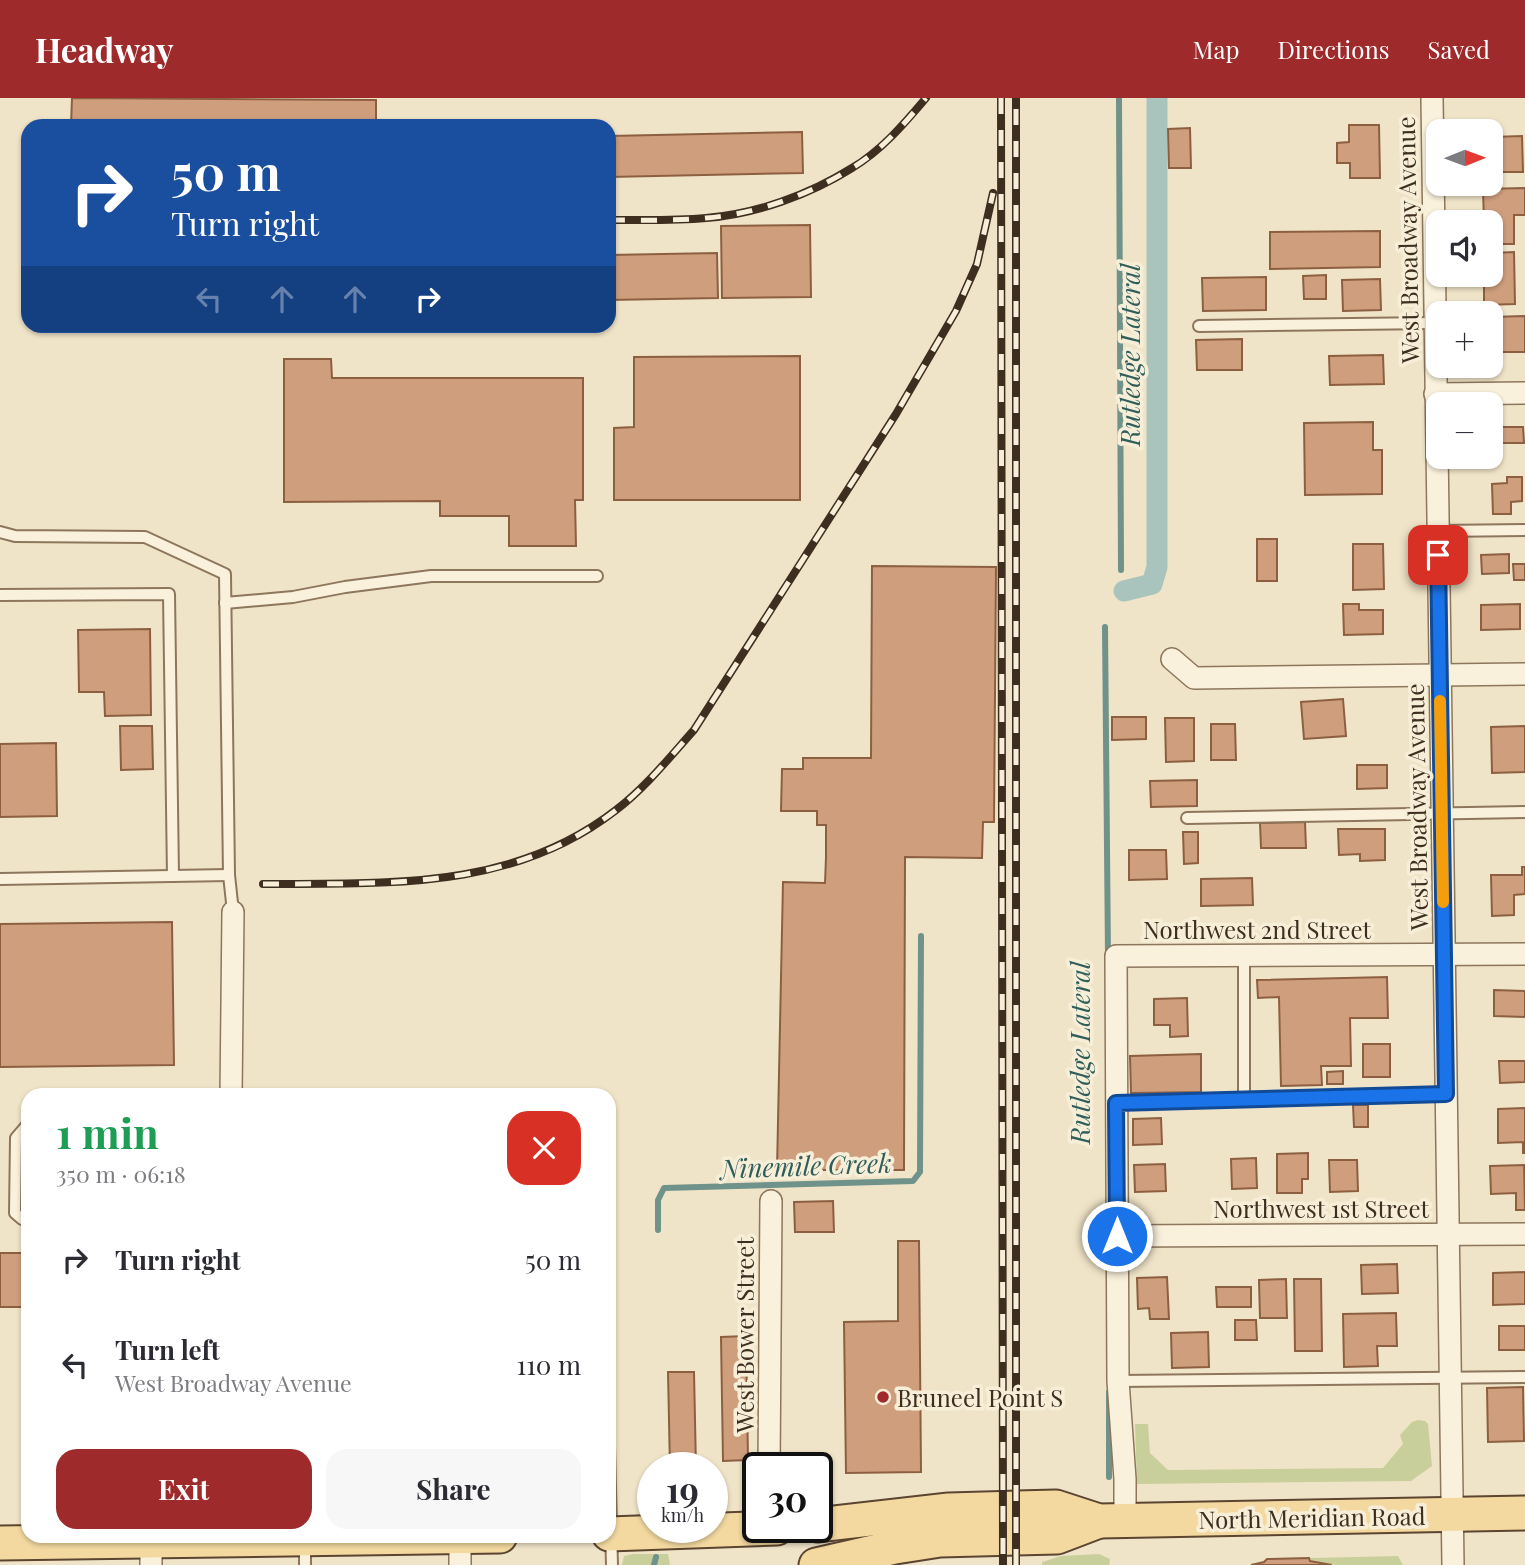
<!DOCTYPE html>
<html lang="en">
<head>
<meta charset="utf-8">
<style>
  body { margin:0; font-family:"Playfair Display",serif; background:#f7f7f7; color:#2b2b33; height:100vh; display:flex; flex-direction:column; font-size:26px; white-space:nowrap }
  * { box-sizing:border-box; margin:0 }
  p { font-size:23px; color:#7c7c81 }
  .icon { flex:none; width:38px; height:38px; fill:none; stroke:currentColor; stroke-width:2; stroke-linecap:round; stroke-linejoin:round }
  .map { position:relative; flex:1; overflow:hidden }
  .sheet { position:absolute; left:21px; top:990px; width:595px; height:455px; display:flex; flex-direction:column; background:#fff; border-radius:21px; box-shadow:0 2px 5px #0004 }
  .sheet>* { flex:none }
  .guide { position:absolute; left:21px; top:21px; width:595px; height:214px; border-radius:21px; box-shadow:0 2px 5px #0004; background:#1a4fa0; color:#fff; overflow:hidden }
  .needle { width:46px; rotate:89deg }
  .buttons { position:absolute; left:1426px; top:21px; display:grid; gap:14px }
  .buttons a { display:grid; place-items:center; width:77px; height:77px; border-radius:14px; background:#fff; box-shadow:0 2px 5px #0004; font-size:35px }
  .speed { position:absolute; left:637px; top:1354px; display:flex; gap:14px; font-size:35px; font-weight:700; text-align:center }
  .speed>* { display:grid; place-content:center; width:91px; height:91px; border-radius:50%; background:#fff; box-shadow:0 2px 5px #0004; line-height:1 }
  .speed small { font-size:18px; font-weight:400 }
  .speed .limit { border:4px solid #111; border-radius:10px; background:#fff; color:#111 }
  .pin { position:absolute; display:grid; place-items:center; width:60px; height:60px; color:#fff; margin:-30px; border-radius:14px; box-shadow:0 4px 10px #0006 }
  .me { position:absolute; width:77px; margin:-38px; rotate:0deg; stroke-linejoin:round; filter:drop-shadow(0 0 5px #0008) }
  .turn { display:flex; align-items:center; gap:24px; height:147px; padding:0 35px; font-size:32px }
  .turn .icon { width:91px; height:91px; stroke-width:2.5 }
  .turn b { display:block; font-size:49px; line-height:60px }
  .lanes { display:flex; align-items:center; height:66px; padding:0 35px; background:#0003; justify-content:center; gap:35px; direction:ltr }
  .lanes .off { opacity:.35 }
  .round { display:grid; place-items:center; flex:none; width:74px; height:74px; border-radius:21px; background:#f7f7f7 }
  .head { display:flex; align-items:center; justify-content:space-between; height:119px; padding:0 35px }
  h1 { font-size:42px; font-weight:700; line-height:52px; color:#1e9e55 }
  .button { display:flex; gap:14px; margin-top:auto; padding:14px 35px }
  .button a { flex:1; height:80px; border-radius:21px; background:#9e2a2b; color:#fff; font-size:28px; font-weight:700; line-height:80px; text-align:center }
  .button a+a { background:#f7f7f7; color:#2b2b33 }
  ul { padding:0; list-style:none }
  li { display:flex; align-items:center; gap:21px; height:105px; padding:0 35px }
  li div { flex:1 }
  li b { display:block; font-size:26px }
  li em { font-style:normal }
  header { display:flex; align-items:center; gap:42px; box-sizing:border-box; height:98px; padding:0 35px; background:#9e2a2b; color:#fff }
  header strong { font-size:33px }
  nav { display:flex; gap:38px; margin-inline-start:auto; font-size:24px }
  .map>svg:first-child { display:block }
</style>
</head>
<body>
<header>
<strong>Headway</strong>
<nav><a>Map</a><a>Directions</a><a>Saved</a></nav>
</header>
<div class="map">
<svg width="1525" height="1467" viewBox="0 0 1525 1467">
  <rect width="100%" height="100%" fill="#f0e4c8"/>
  <g fill="#c9cf9b">
    <polygon points="1418,1322 1425,1323 1428,1326 1432,1368 1411,1383 1137,1386 1135,1326 1148,1326 1150,1355 1168,1372 1383,1370 1403,1346 1400,1337 1412,1324"/>
    <polygon points="633,1456 668,1456 670,1467 622,1467 624,1458"/>
    <polygon points="1099,1456 1110,1461 1109,1467 1042,1467 1042,1464 1061,1458"/>
    <polygon points="1398,1458 1403,1467 1336,1467 1311,1462 1310,1460"/>
  </g>
  <g fill="none" stroke-linecap="round" stroke-linejoin="round">
    <g stroke="#6f938a" stroke-width="6">
      <polyline points="1119,0 1121,472"/>
      <polyline points="1105,529 1108,859"/>
      <polyline points="658,1132 658,1102 664,1090 913,1083 920,1074 921,838"/>
      <polyline points="1109,1294 1109,1379"/>
      <polyline points="654,1467 656,1459"/>
    </g>
    <polyline stroke="#a9c4bc" stroke-width="21" points="1124,493 1152,486 1157,469 1157,0"/>
  </g>
  <g fill="#cf9f7d" stroke="#8d5f41" stroke-width="2">
    <polygon points="72,0 376,2 376,27 71,28"/>
    <polygon points="1349,27 1379,27 1380,80 1350,80 1350,65 1337,65 1337,45 1349,44"/>
    <polygon points="1190,30 1191,70 1169,70 1168,31"/>
    <polygon points="802,34 803,75 609,79 609,38"/>
    <polygon points="1522,38 1523,74 1492,74 1492,39"/>
    <polygon points="1525,90 1525,117 1514,117 1514,146 1491,146 1491,124 1484,124 1483,91"/>
    <polygon points="810,127 811,199 722,200 721,128"/>
    <polygon points="1380,133 1380,169 1270,171 1270,134"/>
    <polygon points="1514,154 1515,206 1484,207 1484,177 1491,177 1491,155"/>
    <polygon points="717,155 718,200 609,202 609,157"/>
    <polygon points="1326,177 1326,201 1304,201 1303,178"/>
    <polygon points="1266,179 1266,212 1203,213 1202,180"/>
    <polygon points="1380,181 1381,212 1343,213 1342,182"/>
    <polygon points="1525,218 1525,254 1491,254 1491,219"/>
    <polygon points="1242,241 1242,272 1197,272 1196,242"/>
    <polygon points="1383,257 1384,286 1330,287 1329,258"/>
    <polygon points="800,258 800,402 614,402 614,330 634,329 634,259"/>
    <polygon points="284,261 331,261 332,280 583,280 583,402 575,402 576,448 509,448 509,418 440,418 440,403 284,404"/>
    <polygon points="1373,324 1373,352 1382,352 1382,396 1305,397 1304,325"/>
    <polygon points="1491,329 1523,329 1524,345 1491,345"/>
    <polygon points="1507,379 1522,379 1522,403 1511,404 1511,416 1493,416 1492,386 1507,385"/>
    <rect x="1257" y="441" width="20" height="42"/>
    <polygon points="1353,446 1383,446 1384,491 1353,492"/>
    <polygon points="1509,456 1509,475 1482,476 1481,457"/>
    <polygon points="1513,466 1525,466 1525,482 1514,482"/>
    <polygon points="872,468 996,469 994,724 983,724 982,760 905,759 904,1072 777,1072 783,784 825,785 826,759 826,727 817,727 817,713 781,713 782,671 803,671 803,660 871,660"/>
    <polygon points="1343,506 1359,506 1359,512 1383,512 1383,536 1344,537"/>
    <polygon points="1520,506 1520,531 1481,532 1481,507"/>
    <polygon points="150,531 151,617 105,618 104,594 79,594 78,532"/>
    <polygon points="1343,601 1346,638 1304,641 1301,604"/>
    <polygon points="1112,619 1146,619 1146,641 1112,642"/>
    <polygon points="1165,620 1194,620 1194,663 1166,664"/>
    <polygon points="1211,626 1235,626 1236,662 1211,662"/>
    <polygon points="120,628 152,628 153,671 121,672"/>
    <polygon points="1525,628 1525,674 1492,675 1491,629"/>
    <polygon points="56,645 57,718 0,719 0,646"/>
    <polygon points="1357,667 1387,667 1387,690 1357,691"/>
    <polygon points="1197,682 1197,708 1151,709 1150,683"/>
    <polygon points="1305,724 1306,750 1261,750 1260,725"/>
    <polygon points="1338,731 1385,731 1385,762 1360,763 1360,756 1339,757"/>
    <polygon points="1183,734 1198,734 1198,765 1184,766"/>
    <polygon points="1129,752 1166,752 1167,781 1129,782"/>
    <polygon points="1522,769 1525,769 1525,796 1514,797 1514,817 1492,818 1491,777 1522,777"/>
    <polygon points="1252,780 1253,807 1201,808 1201,781"/>
    <polygon points="172,824 174,967 0,969 0,826"/>
    <polygon points="1387,879 1388,920 1350,920 1351,968 1321,968 1322,987 1281,988 1279,899 1258,900 1257,882"/>
    <polygon points="1494,892 1525,893 1525,919 1494,918"/>
    <polygon points="1187,900 1188,938 1170,939 1170,927 1154,927 1154,901"/>
    <rect x="1363" y="946" width="27" height="33"/>
    <polygon points="1201,956 1201,994 1131,995 1130,958"/>
    <polygon points="1499,963 1525,963 1525,984 1500,985"/>
    <polygon points="1343,973 1343,986 1327,986 1327,974"/>
    <polygon points="1353,1007 1368,1007 1368,1029 1354,1029"/>
    <polygon points="1525,1010 1525,1055 1523,1055 1523,1044 1498,1045 1498,1011"/>
    <polygon points="1161,1020 1162,1046 1133,1047 1133,1021"/>
    <polygon points="1308,1055 1308,1081 1302,1081 1302,1095 1277,1095 1277,1056"/>
    <polygon points="1256,1060 1257,1090 1232,1091 1231,1061"/>
    <polygon points="1329,1062 1357,1062 1358,1093 1330,1094"/>
    <polygon points="1165,1066 1166,1093 1135,1094 1134,1067"/>
    <polygon points="1524,1067 1525,1112 1516,1112 1516,1095 1491,1096 1490,1068"/>
    <polygon points="833,1103 834,1134 795,1134 794,1104"/>
    <polygon points="898,1143 919,1143 921,1374 846,1375 844,1224 898,1223"/>
    <rect x="0" y="1155" width="28" height="54"/>
    <polygon points="1397,1166 1398,1195 1362,1196 1361,1167"/>
    <polygon points="1525,1174 1525,1206 1493,1207 1493,1175"/>
    <polygon points="1167,1179 1169,1221 1150,1221 1149,1210 1138,1211 1137,1180"/>
    <polygon points="1286,1181 1287,1220 1260,1220 1259,1182"/>
    <polygon points="1294,1181 1321,1181 1322,1253 1295,1253"/>
    <polygon points="1216,1189 1251,1189 1251,1209 1217,1209"/>
    <polygon points="1396,1215 1397,1248 1377,1248 1378,1268 1344,1269 1343,1216"/>
    <polygon points="1235,1222 1256,1222 1257,1242 1235,1242"/>
    <rect x="1499" y="1228" width="26" height="24"/>
    <polygon points="1208,1234 1209,1269 1172,1270 1171,1235"/>
    <polygon points="746,1238 748,1362 723,1363 721,1239"/>
    <polygon points="668,1274 694,1274 696,1370 670,1370"/>
    <polygon points="1523,1289 1524,1343 1488,1344 1487,1290"/>
    <polygon points="1309,1460 1310,1463 1332,1467 1251,1467 1264,1464 1267,1461"/>
  </g>
  <g fill="none" stroke-linecap="round" stroke-linejoin="round">
    <defs>
      <g id="service">
        <polyline points="1199,228 1434,225"/>
        <polyline points="1438,433 1525,432"/>
        <polyline points="0,434 15,438 145,439 225,476 229,777 233,814"/>
        <polyline points="0,497 169,496 173,778"/>
        <polyline points="225,505 293,499 345,489 431,478 597,478"/>
        <polyline points="1187,720 1525,714"/>
        <polyline points="0,781 229,777"/>
        <polyline points="1244,1002 1244,857"/>
        <polyline points="1116,1005 1446,996"/>
        <polyline points="28,1026 16,1040 15,1115 22,1121 28,1121"/>
        <polyline points="1118,1283 1525,1279"/>
        <polyline points="609,1349 612,1467"/>
        <polyline points="305,1444 305,1467"/>
      </g>
      <g id="minor">
        <polyline points="1432,0 1453,1467"/>
        <polyline points="1435,296 1525,295"/>
        <polyline points="1172,561 1194,580 1525,576"/>
        <polyline points="231,998 233,814"/>
        <polyline points="1117,1138 1525,1136"/>
        <polyline points="769,1370 771,1103"/>
        <polyline points="1125,1422 1125,1381 1118,1283 1116,858 1525,856"/>
        <polyline points="151,1443 151,1467"/>
        <polyline points="460,1467 460,1439"/>
      </g>
      <g id="primary">
        <polyline points="817,1427 949,1412 1056,1409 1099,1423 1525,1415"/>
        <polyline points="609,1436 777,1430"/>
        <polyline points="0,1445 500,1438"/>
        <polyline points="816,1467 895,1449 940,1442 1057,1439 1099,1423"/>
      </g>
    </defs>
    <use href="#service" stroke="#8d765c" stroke-width="14"/>
    <use href="#minor" stroke="#8d765c" stroke-width="24"/>
    <use href="#primary" stroke="#5b4430" stroke-width="37"/>
    <use href="#service" stroke="#faf1dc" stroke-width="10"/>
    <use href="#minor" stroke="#faf1dc" stroke-width="21"/>
    <use href="#primary" stroke="#f3d9a0" stroke-width="33"/>
    <defs>
      <g id="rail">
        <polyline points="1001,0 1003,1467"/>
        <path d="M609,122C641,122 674,123 706,120C756,116 809,97 852,70C881,53 905,25 926,0"/>
        <path d="M263,786C387,785 512,793 616,712C645,690 669,660 694,632L896,316L956,213L977,166L993,95"/>
        <polyline points="1016,1467 1016,0"/>
      </g>
    </defs>
    <use href="#rail" stroke="#3d2e20" stroke-width="8"/>
    <use href="#rail" stroke="#f7eed8" stroke-width="5" stroke-dasharray="16" stroke-linecap="butt"/>
  </g>
  <g fill="none" stroke-linecap="round" stroke-linejoin="round">
    <defs>
      <polyline id="route" points="1117,1138 1116,1005 1446,996 1438,457"/>
    </defs>
    <use href="#route" stroke="#114b97" stroke-width="18"/>
    <use href="#route" stroke="#1a73e8" stroke-width="12"/>
    <polyline stroke="#f59e0b" stroke-width="12" points="1440,603 1443,804"/>
  </g>
  <circle fill="#9e2a2b" stroke="#f7eed8" stroke-width="2.5" cx="883" cy="1299" r="7"/>
  <g text-anchor="middle" dominant-baseline="central" stroke-width="7" stroke-linejoin="round" paint-order="stroke">
    <g font-size="24" fill="#3d2e20" stroke="#f7eed8">
      <text transform="translate(1407 142) rotate(-91)">West Broadway Avenue</text>
      <text transform="translate(1416 709) rotate(-91)">West Broadway Avenue</text>
      <text x="1257" y="831">Northwest 2nd Street</text>
      <text x="1321" y="1110">Northwest 1st Street</text>
      <text transform="translate(744 1237) rotate(-90)">West Bower Street</text>
      <text transform="translate(1312 1419) rotate(-1)">North Meridian Road</text>
    </g>
    <g font-size="24" fill="#3d2e20" stroke="#f7eed8" text-anchor="start">
      <text x="897" y="1299">Bruneel Point S</text>
    </g>
    <g font-size="26" font-style="italic" fill="#2f5d5a" stroke="#f7eed8">
      <text transform="translate(1129 257) rotate(-90)">Rutledge Lateral</text>
      <text transform="translate(1079 955) rotate(-90)">Rutledge Lateral</text>
      <text transform="translate(806 1067) rotate(-2)">Ninemile Creek</text>
    </g>
  </g>
</svg>
<div class="buttons">
<a><svg class="needle" viewBox="-14 -14 28 28"><path d="M0-13l5 13h-10z" fill="#e53935"/><path d="M0 13l5-13h-10z" fill="#7c7c81"/></svg></a>
<a><svg class="icon" aria-label="sound" viewBox="0 0 24 24"><path d="M4 9h4l5-4v14l-5-4H4zM17 9q2 3 0 6"/></svg></a>
<a>+</a>
<a>−</a>
</div>
<div class="speed"><div>19<small>km/h</small></div><div class="limit">30</div></div>
<div class="pin" style="left:1438px;top:457px;background:#d93025"><svg class="icon" aria-label="arrive" viewBox="0 0 24 24"><path d="M6 21V4h12l-3 4 3 4H6"/></svg></div>
<svg class="me" style="left:1117px;top:1138px" viewBox="-20 -20 40 40"><circle r="17" fill="#1a73e8" stroke="#fff" stroke-width="3"/><path d="M0-11L8 9 0 5-8 9z" fill="#fff"/></svg>
<div class="guide">
<div class="turn"><svg class="icon" aria-label="right" viewBox="0 0 24 24"><path d="M7 20v-9h11M14 6l5 5-5 5"/></svg><div><b>50 m</b>Turn right</div></div>
<div class="lanes"><svg class="icon off" aria-label="left" viewBox="0 0 24 24"><path d="M17 20v-9H6M10 6l-5 5 5 5"/></svg><svg class="icon off" aria-label="ahead" viewBox="0 0 24 24"><path d="M12 20V5M6 11l6-6 6 6"/></svg><svg class="icon off" aria-label="ahead" viewBox="0 0 24 24"><path d="M12 20V5M6 11l6-6 6 6"/></svg><svg class="icon" aria-label="right" viewBox="0 0 24 24"><path d="M7 20v-9h11M14 6l5 5-5 5"/></svg></div>
</div>
<section class="sheet">
<div class="head"><div><h1>1 min</h1><p>350 m · 06:18</p></div><a class="round" style="background:#d93025;color:#fff"><svg class="icon" aria-label="close" viewBox="0 0 24 24"><path d="M6 6l12 12M18 6L6 18"/></svg></a></div>
<ul>
<li><svg class="icon" aria-label="right" viewBox="0 0 24 24"><path d="M7 20v-9h11M14 6l5 5-5 5"/></svg><div><b>Turn right</b></div><em>50 m</em></li>
<li><svg class="icon" aria-label="left" viewBox="0 0 24 24"><path d="M17 20v-9H6M10 6l-5 5 5 5"/></svg><div><b>Turn left</b><p>West Broadway Avenue</p></div><em>110 m</em></li>
</ul>
<div class="button"><a>Exit</a><a>Share</a></div>
</section>
</div>
</body>
</html>
